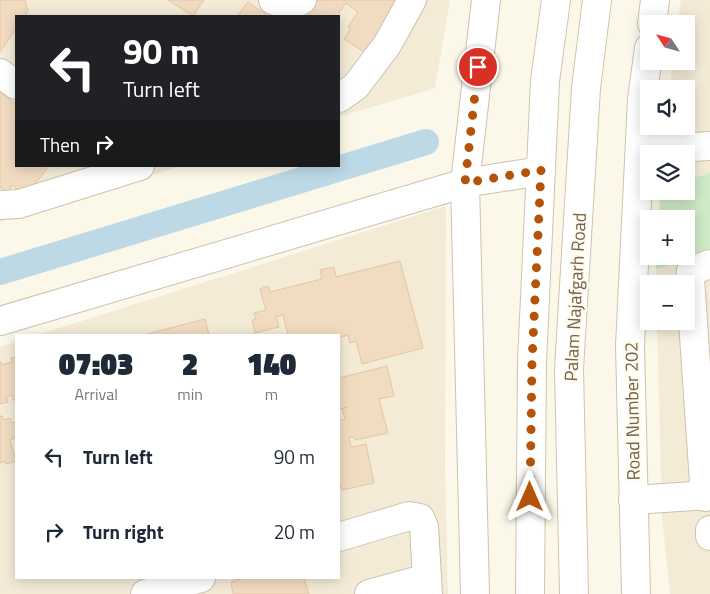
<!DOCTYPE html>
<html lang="en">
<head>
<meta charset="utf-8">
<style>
  body { margin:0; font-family:"Titillium Web",sans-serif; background:#f2f2f3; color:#1f2937; height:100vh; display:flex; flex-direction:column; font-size:19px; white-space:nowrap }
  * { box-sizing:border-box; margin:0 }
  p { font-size:16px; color:#747a83 }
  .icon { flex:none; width:28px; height:28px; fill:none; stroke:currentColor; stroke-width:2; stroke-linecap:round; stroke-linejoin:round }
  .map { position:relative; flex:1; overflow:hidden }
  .sheet { position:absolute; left:15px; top:334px; width:325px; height:245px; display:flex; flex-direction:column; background:#fff; border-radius:0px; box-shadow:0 2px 12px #0003 }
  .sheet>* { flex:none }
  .guide { position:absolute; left:15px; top:15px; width:325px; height:152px; border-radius:0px; box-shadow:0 2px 12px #0003; background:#202124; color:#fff; overflow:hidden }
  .needle { width:32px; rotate:306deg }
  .buttons { position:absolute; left:640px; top:15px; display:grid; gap:10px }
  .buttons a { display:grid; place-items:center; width:55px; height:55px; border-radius:0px; background:#fff; box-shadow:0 2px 12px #0003; font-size:25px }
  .pin { position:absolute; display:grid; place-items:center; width:42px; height:42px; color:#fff; margin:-21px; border:2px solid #fff; border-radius:50%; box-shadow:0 1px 5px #0007 }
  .me { position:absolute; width:55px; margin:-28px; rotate:0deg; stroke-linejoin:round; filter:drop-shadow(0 0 4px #0008) }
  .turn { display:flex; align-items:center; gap:18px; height:105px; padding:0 25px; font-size:22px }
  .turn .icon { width:65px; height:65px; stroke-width:2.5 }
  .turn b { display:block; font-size:35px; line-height:42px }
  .then { display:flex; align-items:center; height:48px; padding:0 25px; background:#0003; gap:10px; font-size:19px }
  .eta { display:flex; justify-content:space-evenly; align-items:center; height:85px; text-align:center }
  .eta b { font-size:30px; font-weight:800; line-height:35px }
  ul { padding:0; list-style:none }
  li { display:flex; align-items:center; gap:15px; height:75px; padding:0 25px }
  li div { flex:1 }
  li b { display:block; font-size:19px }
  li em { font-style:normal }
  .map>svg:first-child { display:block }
</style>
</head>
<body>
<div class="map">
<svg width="710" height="594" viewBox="0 0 710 594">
  <rect width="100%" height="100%" fill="#fcf8e9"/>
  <g fill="#f4ebd7">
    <polygon points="0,0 450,0 435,88 339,117 339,16 16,16 16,166 181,166 0,222"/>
    <polygon points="681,0 710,0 710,173 686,180 686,154 662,154 665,126 686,126 686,89 670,89 673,61 686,61 686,24 678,24"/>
    <polygon points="446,206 445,469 448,594 0,594 0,347 16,342 16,578 339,578 339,335 37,335"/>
    <polygon points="710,253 710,594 670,594 662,518 657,321 686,321 686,284 657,284 656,269"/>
  </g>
  <polygon fill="#cfeac7" points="710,173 710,253 656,269 657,256 686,256 686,219 659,219 660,191 686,191 686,180"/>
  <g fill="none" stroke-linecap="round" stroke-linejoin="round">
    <polyline stroke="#bdd9e6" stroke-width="26" points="0,272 426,142"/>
  </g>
  <g fill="#f1dcc1" stroke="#e3c6a2">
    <polygon points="0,0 25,0 28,11 25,16 16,16 16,29 0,52"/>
    <polygon points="168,0 204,0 193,16"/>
    <polygon points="312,0 402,0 366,53 344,39 351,28 348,27 358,12 346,3 337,16 313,16 306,12"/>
    <polygon points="248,2 268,16 237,16"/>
    <polygon points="0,92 16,104 16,166 49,166 26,196 12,185 7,193 0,187"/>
    <polygon points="400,261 423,348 362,364 356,341 350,343 348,335 339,338 339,335 288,335 283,315 276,317 279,327 255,333 252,320 256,319 254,313 266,310 260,289 268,286 270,292 322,279 320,270 334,267 336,277"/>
    <polygon points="205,319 209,335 143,335"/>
    <polygon points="16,357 16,400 13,400 12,395 6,397 8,402 0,404 0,361 2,365 12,362 11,358"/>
    <polygon points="387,366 394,396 379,399 388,433 355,440 354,437 349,437 351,447 366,444 374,483 342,490 339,483 339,420 345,419 342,409 347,407 339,409 339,378"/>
    <polygon points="0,416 2,416 4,420 10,418 12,423 16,422 16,437 10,440 16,461 6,464 5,461 0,463"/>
    <polygon points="242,578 304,578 309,594 233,594 231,582"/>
  </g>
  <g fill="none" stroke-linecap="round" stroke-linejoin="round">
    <defs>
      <g id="minor">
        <polyline points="273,0 290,7 302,0"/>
        <polyline points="652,24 655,0"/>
        <polyline points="0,73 16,85"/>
        <polyline points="339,98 356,86 387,45 412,0"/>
        <polyline points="640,150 710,146"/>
        <polyline points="0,205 19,204 140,166"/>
        <polyline points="0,321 465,183 541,171"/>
        <polyline points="705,497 690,278 691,271 710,264"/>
        <polyline points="633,500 710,495"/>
        <polyline points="710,530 710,536"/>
        <polyline points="339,537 409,516 420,518 424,527 428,594"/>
        <polyline points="145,594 201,578"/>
        <polyline points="369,594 427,578"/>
        <polyline points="475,594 465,183 486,0"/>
        <polyline points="636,594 630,346 642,99 649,48"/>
      </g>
      <g id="secondary">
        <polyline points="530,594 532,362 545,81 556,0"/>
        <polyline points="574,594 569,369 586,88 597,0"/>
      </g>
    </defs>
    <use href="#minor" stroke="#cec1af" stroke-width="30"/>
    <use href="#secondary" stroke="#d1c3ac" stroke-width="30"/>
    <use href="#minor" stroke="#fff" stroke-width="28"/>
    <use href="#secondary" stroke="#fff" stroke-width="28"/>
  </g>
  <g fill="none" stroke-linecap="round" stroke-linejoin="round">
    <polyline stroke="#b45309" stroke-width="9" stroke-dasharray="0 16.2" points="478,67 465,183 541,170 532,362 530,497"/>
  </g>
  <g text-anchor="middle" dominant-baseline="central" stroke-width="5" stroke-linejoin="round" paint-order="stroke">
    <g font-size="18" fill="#76624d" stroke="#fffbef">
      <text transform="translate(575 297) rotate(-87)">Palam Najafgarh Road</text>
      <text transform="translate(632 411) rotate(-91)">Road Number 202</text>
    </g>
  </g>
</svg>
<div class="buttons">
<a><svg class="needle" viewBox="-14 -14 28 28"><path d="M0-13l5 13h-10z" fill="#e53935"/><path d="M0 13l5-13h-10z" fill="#747a83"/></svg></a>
<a><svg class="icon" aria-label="sound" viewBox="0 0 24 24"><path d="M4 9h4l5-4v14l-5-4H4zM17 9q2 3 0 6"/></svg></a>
<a><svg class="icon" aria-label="layers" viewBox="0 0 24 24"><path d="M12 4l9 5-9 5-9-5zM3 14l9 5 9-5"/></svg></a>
<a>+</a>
<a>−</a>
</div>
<div class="pin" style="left:478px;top:67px;background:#d93025"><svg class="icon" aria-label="arrive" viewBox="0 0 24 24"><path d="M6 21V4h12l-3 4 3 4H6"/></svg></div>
<svg class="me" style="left:530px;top:497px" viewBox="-20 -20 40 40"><path d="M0-17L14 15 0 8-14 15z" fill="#b45309" stroke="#fff" stroke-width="4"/></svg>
<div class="guide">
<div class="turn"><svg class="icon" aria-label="left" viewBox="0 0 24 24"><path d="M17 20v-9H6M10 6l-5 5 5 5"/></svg><div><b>90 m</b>Turn left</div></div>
<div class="then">Then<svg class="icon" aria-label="right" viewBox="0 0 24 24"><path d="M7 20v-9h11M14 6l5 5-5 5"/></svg></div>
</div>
<section class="sheet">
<div class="eta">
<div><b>07:03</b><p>Arrival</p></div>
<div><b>2</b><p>min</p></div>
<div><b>140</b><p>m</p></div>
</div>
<ul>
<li><svg class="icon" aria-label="left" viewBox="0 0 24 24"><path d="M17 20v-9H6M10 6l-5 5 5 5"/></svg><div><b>Turn left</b></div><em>90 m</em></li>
<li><svg class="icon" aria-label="right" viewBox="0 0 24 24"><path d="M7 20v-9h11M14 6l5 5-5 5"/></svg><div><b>Turn right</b></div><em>20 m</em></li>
</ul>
</section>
</div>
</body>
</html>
